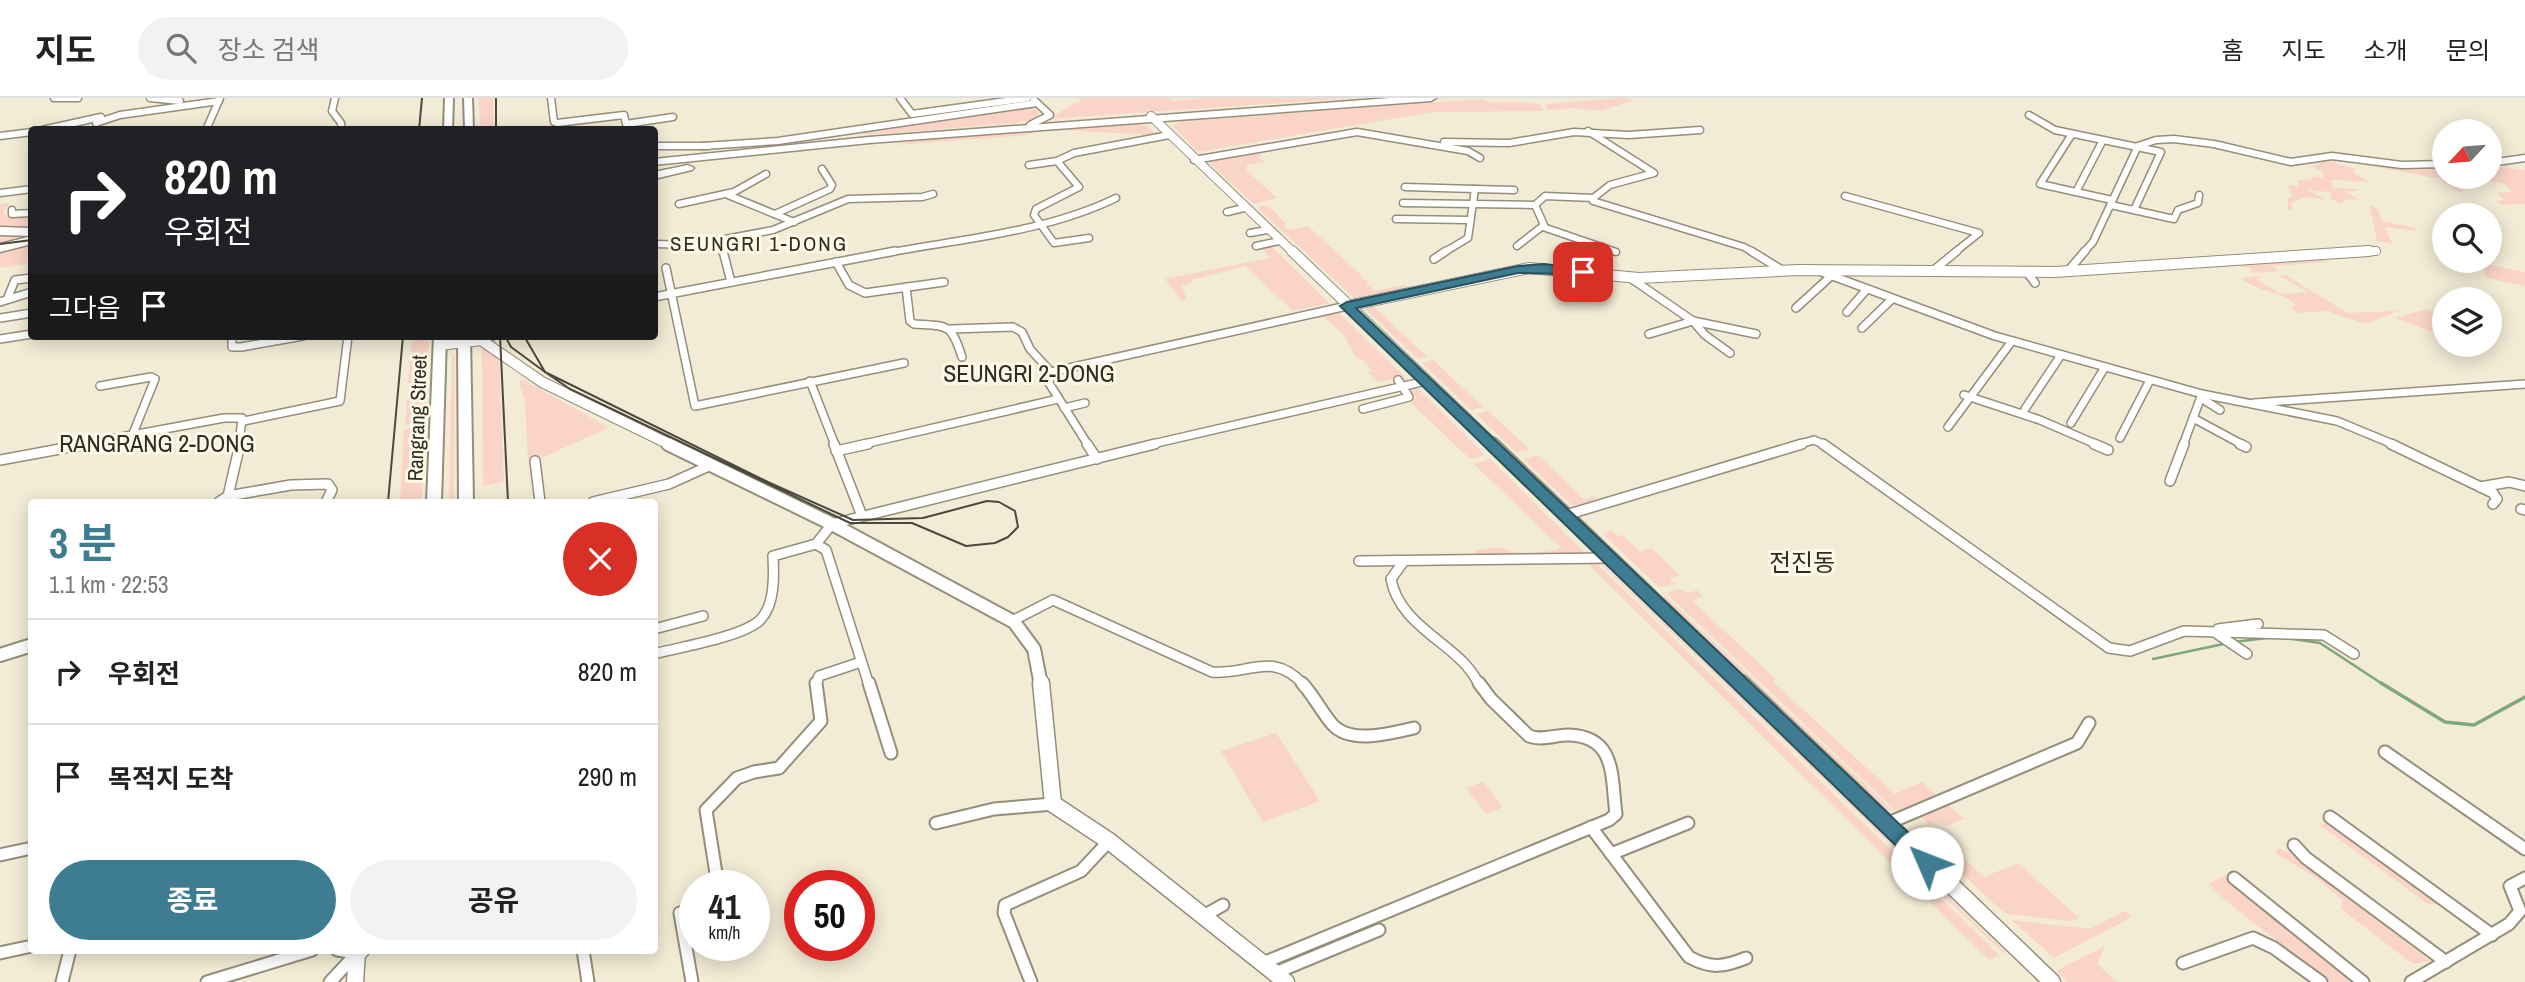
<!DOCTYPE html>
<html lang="ko">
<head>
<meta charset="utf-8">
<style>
  body { margin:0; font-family:"Archivo Narrow","Noto Sans KR",sans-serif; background:#f2f2f2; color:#222; height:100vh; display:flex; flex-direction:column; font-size:26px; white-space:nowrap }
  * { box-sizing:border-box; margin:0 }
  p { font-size:23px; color:#767676 }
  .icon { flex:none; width:38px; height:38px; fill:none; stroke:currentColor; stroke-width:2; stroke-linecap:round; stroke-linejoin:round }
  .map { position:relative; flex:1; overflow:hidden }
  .side { position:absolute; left:28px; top:401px; width:630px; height:455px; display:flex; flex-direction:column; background:#fff; border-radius:7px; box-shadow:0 4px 18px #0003 }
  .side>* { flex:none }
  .top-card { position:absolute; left:28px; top:28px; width:630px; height:214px; border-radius:7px; box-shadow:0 4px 18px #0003; background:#202124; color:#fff; overflow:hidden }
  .needle { width:46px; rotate:244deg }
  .buttons { position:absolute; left:2432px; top:21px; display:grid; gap:14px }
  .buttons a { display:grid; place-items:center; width:70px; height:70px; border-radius:50%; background:#fff; box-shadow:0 4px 18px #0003; font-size:35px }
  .speed { position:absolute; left:679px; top:772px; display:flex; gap:14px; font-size:35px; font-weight:700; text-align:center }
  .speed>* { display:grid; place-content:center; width:91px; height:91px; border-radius:50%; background:#fff; box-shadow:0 4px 18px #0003; line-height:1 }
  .speed small { font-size:18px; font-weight:400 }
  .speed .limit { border:10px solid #d22; background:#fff; color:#111 }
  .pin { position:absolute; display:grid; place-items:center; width:60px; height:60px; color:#fff; margin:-30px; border-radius:14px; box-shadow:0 4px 10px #0006 }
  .me { position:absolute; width:77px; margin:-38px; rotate:314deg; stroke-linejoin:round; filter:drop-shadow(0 0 5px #0008) }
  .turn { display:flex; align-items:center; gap:24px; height:147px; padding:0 21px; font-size:32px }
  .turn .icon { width:91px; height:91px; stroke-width:2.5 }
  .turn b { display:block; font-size:49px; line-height:60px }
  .then { display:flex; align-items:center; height:66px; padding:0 21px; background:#0003; gap:14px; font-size:26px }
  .round { display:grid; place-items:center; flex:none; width:74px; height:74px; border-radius:37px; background:#f2f2f2 }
  .summary { display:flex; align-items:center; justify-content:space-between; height:119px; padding:0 21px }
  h1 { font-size:42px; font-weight:700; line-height:52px; color:#3d7c91 }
  .button { display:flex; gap:14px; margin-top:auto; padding:14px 21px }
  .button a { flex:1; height:80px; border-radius:42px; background:#3d7c91; color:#fff; font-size:28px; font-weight:700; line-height:80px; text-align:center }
  .button a+a { background:#f2f2f2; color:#222 }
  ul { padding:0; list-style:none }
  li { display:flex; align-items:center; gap:21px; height:105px; padding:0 21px; border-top:2px solid #e0e0e0 }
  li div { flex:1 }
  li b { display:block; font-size:26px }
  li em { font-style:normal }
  header { display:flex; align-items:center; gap:42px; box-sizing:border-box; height:98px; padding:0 35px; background:#fff; border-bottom:2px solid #e0e0e0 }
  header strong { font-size:33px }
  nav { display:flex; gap:38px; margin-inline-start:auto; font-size:24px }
  .search { width:490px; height:63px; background:#f2f2f2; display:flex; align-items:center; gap:18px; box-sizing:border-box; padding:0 24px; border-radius:38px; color:#767676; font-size:26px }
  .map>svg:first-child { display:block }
</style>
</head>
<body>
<header>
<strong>지도</strong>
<div class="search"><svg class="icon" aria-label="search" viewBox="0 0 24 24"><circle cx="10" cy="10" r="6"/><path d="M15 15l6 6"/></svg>장소 검색</div>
<nav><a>홈</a><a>지도</a><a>소개</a><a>문의</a></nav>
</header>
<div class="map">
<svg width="2525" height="884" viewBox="0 0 2525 884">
  <rect width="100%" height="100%" fill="#f2ebd5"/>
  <g fill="#fad4c7">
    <polygon points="479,0 493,0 494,31 480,31"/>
    <polygon points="1081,0 1174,0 1172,3 1203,0 1352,0 1050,21 1074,5 1083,4 1079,2"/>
    <polygon points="1620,0 1635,2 1599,13 1574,10 1548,12 1545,6"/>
    <polygon points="1483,1 1485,4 1537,5 1541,7 1543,13 1432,14 1198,54 1173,28 1181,23"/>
    <polygon points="1027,10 1037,11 1039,17 1035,21 1016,25 866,37 857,33"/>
    <polygon points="1138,26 1147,28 1156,37 1059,32"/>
    <polygon points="1047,32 1018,38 896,47 912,43"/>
    <polygon points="1259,54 1254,55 1263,58 1258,59 1262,62 1267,63 1247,67 1247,73 1277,100 1254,106 1205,61"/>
    <polygon points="2336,60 2445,68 2445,79 2472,79 2473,84 2464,85 2465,82 2456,85 2455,87 2464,93 2459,94 2441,83 2441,81 2339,62 2334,65 2356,71 2354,75 2369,84 2331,82 2333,90 2357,91 2359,93 2344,93 2360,102 2346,101 2341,106 2331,101 2330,94 2307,92 2327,102 2307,99 2294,103 2291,107 2293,112 2288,111 2288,101 2292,98 2288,87 2298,89 2299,82 2310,83 2313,78 2323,80 2323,74 2311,68"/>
    <polygon points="2490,68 2525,72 2525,106 2501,107 2496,103 2505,102 2497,95 2512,94 2504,86 2476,79 2490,79"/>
    <polygon points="10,105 3,114 5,117 31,118 31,162 25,166 0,170 0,106"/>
    <polygon points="2369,106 2378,112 2382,123 2416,130 2415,133 2385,129 2392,146 2377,143"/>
    <polygon points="1261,107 1270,109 1285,125 1284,129 1289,132 1308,128 1363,179 1361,181 1368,182 1366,185 1375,193 1404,187 1411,190 1357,203 1258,110"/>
    <polygon points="1270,147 1329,205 1293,213 1245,168 1191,182 1191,185 1182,188 1187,202 1182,203 1165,181 1270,160 1261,149"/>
    <polygon points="2316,160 2328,164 2272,168 2279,173 2253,175 2250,170 2233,167"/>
    <polygon points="2489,167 2525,174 2525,188 2486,180 2483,168"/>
    <path d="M2278,177H2286L2347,215L2398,213L2366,226L2326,213L2299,215L2292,212L2295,206C2279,192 2257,194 2241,180L2263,178L2257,181L2280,196L2308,194Z"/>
    <polygon points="1370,205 1427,259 1418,261 1361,207"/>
    <polygon points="2427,211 2445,220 2445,238 2395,220"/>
    <polygon points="1337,213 1410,284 1398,280 1379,284 1368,275 1372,272 1362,261 1357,261 1344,237 1322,217"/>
    <polygon points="412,238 429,238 425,322 405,327"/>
    <polygon points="482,250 499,258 504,383 483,388"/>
    <polygon points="455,257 454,404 449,404 452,258"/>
    <polygon points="1433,262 1483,309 1471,312 1422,265"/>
    <polygon points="524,282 606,328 608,330 541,360 528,362 525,303 519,283"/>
    <polygon points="1415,288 1485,357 1470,361 1411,305 1416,299 1410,291"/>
    <polygon points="1488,313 1529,351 1516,354 1476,316"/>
    <polygon points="425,328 422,401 400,404 404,331"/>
    <polygon points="1538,357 1584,402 1597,398 1595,405 1575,410 1523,361"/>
    <path d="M1490,361L1585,455V457L1478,459L1475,452L1501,449C1515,458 1545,456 1561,450L1474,366Z"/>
    <polygon points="1612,433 1617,438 1622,437 1640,454 1651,450 1680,477 1670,480 1674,487 1659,489 1603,436"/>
    <polygon points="1585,463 1595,464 1999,857 1989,862"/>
    <polygon points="1598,463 1602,465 2005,854 2003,855"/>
    <polygon points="1678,491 1689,495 1697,492 1703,498 1692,503 1775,580 1774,585 1895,696 1922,684 1936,697 1896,713 1666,495"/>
    <polygon points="1664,497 1893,713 1886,711 1664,501"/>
    <polygon points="1276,635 1320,703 1263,724 1221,653"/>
    <polygon points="1483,684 1503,709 1486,716 1466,690"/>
    <polygon points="1945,704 1964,721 1947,728 1937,724 1930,727 1917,715"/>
    <polygon points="2331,724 2441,806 2428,806 2320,727"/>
    <polygon points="1936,735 1984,779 2018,765 2079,820 2070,823 2008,816 2002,813 1924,740"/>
    <polygon points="2276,750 2292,755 2430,863 2413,866 2341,811 2343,802 2318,781 2277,756"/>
    <polygon points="2226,777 2357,884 2329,884 2226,803 2209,786"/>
    <polygon points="2125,813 2132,819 2054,860 2012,822 2090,831"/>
    <polygon points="2105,848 2097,866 2117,884 2068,884 2056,873"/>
  </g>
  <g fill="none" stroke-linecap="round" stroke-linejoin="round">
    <g stroke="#7ea77c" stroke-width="2.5">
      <polyline points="2286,540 2320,545 2384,587"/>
      <polyline points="2234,544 2266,540"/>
      <polyline points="2153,561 2228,545"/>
    </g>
    <polyline stroke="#7ea77c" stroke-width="3.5" points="2381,585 2445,624 2474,627 2525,599"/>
    <defs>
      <g id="street-far3">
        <polyline points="54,0 78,0"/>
        <polyline points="150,0 180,3"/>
        <polyline points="335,0 332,13 341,25 342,32"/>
        <polyline points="551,0 554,24 557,25 624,17 626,26 673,19"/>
        <polyline points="900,0 912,16 1028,0"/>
        <polyline points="2029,17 2055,32 2161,54 2134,112"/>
        <polyline points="96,25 120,17 219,3"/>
        <polyline points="1030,30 1030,27 1050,17 1034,2"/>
        <polyline points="42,32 101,19"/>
        <polyline points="206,32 220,0"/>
        <polyline points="1588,33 1654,75 1610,87 1592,101 1593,103 1744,149 1754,155"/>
        <polyline points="2072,36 2040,86 2112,102"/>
        <polyline points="0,38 32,34"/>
        <polyline points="1444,44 1509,45 1574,34 1629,37 1700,32"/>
        <polyline points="703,48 778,43 1037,5"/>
        <polyline points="1194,62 1357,34 1468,53 1480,60"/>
        <polyline points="1057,63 1079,89 1036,111 1034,117 1054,145 1089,140"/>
        <polyline points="2490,65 2525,60"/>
        <polyline points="1029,67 1057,63 1074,55 1169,37"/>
        <polyline points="1405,89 1475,91 1468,140 1443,155"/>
        <polyline points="1475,91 1514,92"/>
        <polyline points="2076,94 2103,42"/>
        <polyline points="0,95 32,91"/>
        <polyline points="728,97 794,124"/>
        <polyline points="1845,98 1979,135 1954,155"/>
        <polyline points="1403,105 1535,107 1545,98 1594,100"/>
        <polyline points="679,106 734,94 766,76"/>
        <polyline points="2111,107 2174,121 2178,112 2198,105 2199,97"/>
        <polyline points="12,112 12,116 32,115"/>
        <polyline points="1227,114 1244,110"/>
        <polyline points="775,116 830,91 832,87 822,71"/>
        <polyline points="1396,121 1470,122"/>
        <polyline points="1543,129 1616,154"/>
        <polyline points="1250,135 1267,132"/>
        <polyline points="720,142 773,132 848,101 922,99 933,96"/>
        <polyline points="657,146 687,147 720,142 723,155"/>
        <polyline points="1256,148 1279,143"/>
        <polyline points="1517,148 1544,127 1535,107"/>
        <path d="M886,155C962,141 1046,134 1116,100"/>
        <polyline points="2083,155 2093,144 2138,48 2156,42 2174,41 2214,46 2291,64 2332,58 2402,67 2445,66"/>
      </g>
      <g id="street-far2">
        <polyline points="723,153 731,184"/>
        <polyline points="1751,153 1782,172"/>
        <polyline points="1434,161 1446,153"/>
        <polyline points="836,164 849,187 865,195 944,184"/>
        <polyline points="666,170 695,308 904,265"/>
        <polyline points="1934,172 1957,153"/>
        <polyline points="1819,173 1995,238 2202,296 2337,323 2395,347"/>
        <polyline points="2068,173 2085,153"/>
        <polyline points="2027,174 2035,185"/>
        <polyline points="1629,179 1693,223 1649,236"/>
        <path d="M906,189L910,223L914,226C948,228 951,225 962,259"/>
        <polyline points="8,199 15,182 32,180"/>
        <polyline points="654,199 895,153"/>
        <polyline points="0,204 32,194"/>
        <polyline points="1796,210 1831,178"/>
        <polyline points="1847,214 1867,191"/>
        <polyline points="0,220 32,215"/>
        <polyline points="1693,223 1756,236"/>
        <polyline points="1693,223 1705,237 1730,255"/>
        <polyline points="1862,230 1892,201"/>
        <polyline points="951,231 1013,229 1022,234 1030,251 1051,274"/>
        <polyline points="232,238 232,249 241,249 303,238"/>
        <polyline points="0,241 32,236"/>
        <polyline points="481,242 493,238"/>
        <polyline points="810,283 835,347"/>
        <polyline points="100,288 151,279 155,281 132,338"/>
        <polyline points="1964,297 2040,322 2098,347"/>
        <polyline points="2201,300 2220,312"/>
        <polyline points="2254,305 2525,286"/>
        <polyline points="1064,310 1085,305"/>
        <polyline points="1363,311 1409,299 1398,282"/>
        <polyline points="2025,311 2061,257"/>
        <polyline points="2193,320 2243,347"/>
        <polyline points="244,323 340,303 348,238"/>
        <polyline points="2071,325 2105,269"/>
        <polyline points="1948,329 2012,243"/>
        <polyline points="2120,340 2150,282"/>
        <polyline points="78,347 224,320 242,320 239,347"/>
        <polyline points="860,347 1058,301"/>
        <polyline points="1088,347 1049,285 1051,274 1347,208"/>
        <polyline points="1148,347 1426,283"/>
        <polyline points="1796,347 1814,342 1825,347"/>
        <polyline points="2183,347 2202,296"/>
      </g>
      <g id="street-far1">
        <polyline points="240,346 228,398 291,387 328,386 332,392 326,404"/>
        <polyline points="834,346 862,418"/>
        <polyline points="1087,346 1097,361"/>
        <polyline points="1823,346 2109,550 2130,553 2184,533 2324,537 2354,556"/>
        <polyline points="2094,346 2108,352"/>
        <polyline points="2240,346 2246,349"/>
        <polyline points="2391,346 2493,395 2497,401 2493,406"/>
        <polyline points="836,353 868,346"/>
        <polyline points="0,362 87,346"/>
        <polyline points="535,363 540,404"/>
        <polyline points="2170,383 2184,346"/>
        <polyline points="2480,389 2509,384 2525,388"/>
        <polyline points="219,404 228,398"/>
        <polyline points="593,404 669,386 711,367"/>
        <polyline points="2521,411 2525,412"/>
        <polyline points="1566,417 1802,346"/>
        <polyline points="816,446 826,452 869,587"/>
        <polyline points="1359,463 1611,460"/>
        <path d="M1404,463L1391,481C1398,520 1437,538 1463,564C1470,571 1475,579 1480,587"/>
        <path d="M1012,523L1053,502L1212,574C1250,577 1272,552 1304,587"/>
        <polyline points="654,531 703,518"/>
        <polyline points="2218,531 2258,526"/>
        <polyline points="2216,535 2247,556"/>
        <path d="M658,555C681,549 746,538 761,521C775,506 774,477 773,458L816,446L832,426L1155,346"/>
        <polyline points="816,587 819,578 861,564"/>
      </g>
      <g id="street">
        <polyline points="869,585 891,655"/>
        <path d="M1302,585C1314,598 1321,613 1332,626C1350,647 1392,635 1414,630"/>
        <polyline points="2385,654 2525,751"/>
        <polyline points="2330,719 2492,837"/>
        <polyline points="936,725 994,711 1053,706"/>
        <polyline points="1886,726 2077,645 2089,625"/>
        <path d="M1591,729L1689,859C1711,871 1724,869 1746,860"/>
        <polyline points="2294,747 2306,760 2446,864"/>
        <polyline points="1611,756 1688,725"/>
        <polyline points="0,757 32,750"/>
        <polyline points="2234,780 2363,884"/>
        <polyline points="718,788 706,712 737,680 754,674 779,670 821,623 816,585"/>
        <polyline points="1205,817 1223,807"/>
        <polyline points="337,852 357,855"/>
        <polyline points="583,852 588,884"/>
        <polyline points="0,855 32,848"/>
        <path d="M1263,865L1609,722L1616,716C1611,679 1617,638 1568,637C1554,637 1542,643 1529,638L1491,601L1479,585"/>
        <polyline points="2183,865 2253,840 2274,850 2321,884"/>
        <polyline points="1275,875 1379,832"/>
        <polyline points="62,884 70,852"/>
        <polyline points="207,884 312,852"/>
        <polyline points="330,884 356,856"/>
        <polyline points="692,884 680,815 695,810"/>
        <polyline points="1031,884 1004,815 1005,807 1081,773 1109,743"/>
        <polyline points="2411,884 2509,826 2520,813 2510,788 2525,780"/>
      </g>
      <g id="secondary-far3">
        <polyline points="1151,18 1294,155"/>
        <polyline points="2343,155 2376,153"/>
      </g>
      <g id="secondary-far2">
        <polyline points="1292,153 1494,347"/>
        <polyline points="1347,208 1529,170 1639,180 1798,172 2055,174 2369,153"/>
        <polyline points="439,247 481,242 542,284 671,347"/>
      </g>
      <g id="secondary-far1">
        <polyline points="668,346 832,426 1014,524 1034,551 1041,587"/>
        <polyline points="1492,346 1743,587"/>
        <polyline points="0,557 32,547"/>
      </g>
      <g id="secondary">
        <polyline points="1041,585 1053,706 1109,743 1286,884"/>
        <polyline points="1741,585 2052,884"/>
        <polyline points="355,884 357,855 361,852"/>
      </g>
      <g id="primary">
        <polygon points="445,0 453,0 452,32 444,32"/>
        <polygon points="464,0 472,0 473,32 465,32"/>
        <polygon points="434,238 446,238 441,404 427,404"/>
        <polygon points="458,238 470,238 473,404 459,404"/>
      </g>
      <g id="highway">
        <polygon points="1390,0 1436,0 1431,3 869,45 654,67 654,61 869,39"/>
        <polygon points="654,45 709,45 715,48 709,51 654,51"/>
        <polygon points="688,67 694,70 692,72 654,81 654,74"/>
        <polygon points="0,129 32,130 32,138 0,137"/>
        <polygon points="32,138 32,146 0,154 0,146"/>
      </g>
    </defs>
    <use href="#street-far3" stroke="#948e7a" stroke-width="9"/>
    <use href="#street-far2" stroke="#948e7a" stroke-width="10"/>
    <use href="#street-far1" stroke="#948e7a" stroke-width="12"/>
    <use href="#street" stroke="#948e7a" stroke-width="15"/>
    <use href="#secondary-far3" stroke="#948e7a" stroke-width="10"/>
    <use href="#secondary-far2" stroke="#948e7a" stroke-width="12"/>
    <use href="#secondary-far1" stroke="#948e7a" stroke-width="16"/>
    <use href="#secondary" stroke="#948e7a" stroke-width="19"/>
    <use href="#primary" stroke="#948e7a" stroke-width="4"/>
    <use href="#highway" stroke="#948e7a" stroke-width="3"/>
    <use href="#street-far3" stroke="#fff" stroke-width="6"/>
    <use href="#street-far2" stroke="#fff" stroke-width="7"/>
    <use href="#street-far1" stroke="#fff" stroke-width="9"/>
    <use href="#street" stroke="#fff" stroke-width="11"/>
    <use href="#secondary-far3" stroke="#fff" stroke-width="8"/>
    <use href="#secondary-far2" stroke="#fff" stroke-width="10"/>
    <use href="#secondary-far1" stroke="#fff" stroke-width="12"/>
    <use href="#secondary" stroke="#fff" stroke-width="16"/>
    <use href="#primary" fill="#fff" fill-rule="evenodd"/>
    <use href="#highway" fill="#fff" fill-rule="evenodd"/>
    <g stroke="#4c483e" stroke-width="2">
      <polyline points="496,0 496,32"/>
      <polyline points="419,32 422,0"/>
      <polyline points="0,146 32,142"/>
      <polyline points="500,238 508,404"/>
      <polyline points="505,238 511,249 545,274"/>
      <polyline points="524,238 545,274"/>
      <polygon points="545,274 770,385 853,422 923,420 987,403 999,404 1015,413 1018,429 1008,439 995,445 966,448 912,425 850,425 570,291"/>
      <polyline points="388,404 403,238"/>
    </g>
  </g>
  <path fill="#3d7c91" stroke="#28515e" stroke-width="2" d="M1544,166L1583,171L1589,174C1582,179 1532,174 1518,175L1356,210L1934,759L1937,765L1934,770L1927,773L1919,770L1340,208L1347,204L1518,168Z"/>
  <g text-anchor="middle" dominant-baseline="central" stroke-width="6" stroke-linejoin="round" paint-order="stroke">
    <g font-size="21" letter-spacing="2" fill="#2f2c24" stroke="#fef8e7">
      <text x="759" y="145">SEUNGRI 1-DONG</text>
    </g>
    <g font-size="21" fill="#2f2c24" stroke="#fef8e7">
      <text transform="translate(417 320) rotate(-88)">Rangrang Street</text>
    </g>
    <g font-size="24" fill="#2f2c24" stroke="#fef8e7">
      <text x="1029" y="275">SEUNGRI 2-DONG</text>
      <text x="157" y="345">RANGRANG 2-DONG</text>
      <text x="1802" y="464">전진동</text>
    </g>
  </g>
</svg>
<div class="buttons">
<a><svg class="needle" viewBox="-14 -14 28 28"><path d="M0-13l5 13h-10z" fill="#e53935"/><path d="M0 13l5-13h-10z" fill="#767676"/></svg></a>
<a><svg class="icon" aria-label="search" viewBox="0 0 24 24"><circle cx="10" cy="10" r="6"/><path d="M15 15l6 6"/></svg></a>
<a><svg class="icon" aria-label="layers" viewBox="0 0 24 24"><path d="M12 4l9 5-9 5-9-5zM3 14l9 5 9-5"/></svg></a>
</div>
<div class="speed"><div>41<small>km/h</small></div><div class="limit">50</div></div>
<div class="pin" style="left:1583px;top:174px;background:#d93025"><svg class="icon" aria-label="arrive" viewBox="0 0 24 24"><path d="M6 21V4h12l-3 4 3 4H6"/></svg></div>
<svg class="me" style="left:1927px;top:765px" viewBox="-20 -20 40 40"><circle r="19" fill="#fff"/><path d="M0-13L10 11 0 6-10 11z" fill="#3d7c91"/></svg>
<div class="top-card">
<div class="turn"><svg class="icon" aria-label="right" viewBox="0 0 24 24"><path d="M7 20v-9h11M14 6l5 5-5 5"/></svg><div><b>820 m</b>우회전</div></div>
<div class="then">그다음<svg class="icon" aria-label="arrive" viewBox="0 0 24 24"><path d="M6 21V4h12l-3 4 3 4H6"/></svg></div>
</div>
<section class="side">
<div class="summary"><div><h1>3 분</h1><p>1.1 km · 22:53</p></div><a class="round" style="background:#d93025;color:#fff"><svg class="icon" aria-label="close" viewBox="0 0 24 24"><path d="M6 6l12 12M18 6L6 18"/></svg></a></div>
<ul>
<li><svg class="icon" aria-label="right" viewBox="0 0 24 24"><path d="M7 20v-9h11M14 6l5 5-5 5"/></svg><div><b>우회전</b></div><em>820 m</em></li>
<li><svg class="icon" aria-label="arrive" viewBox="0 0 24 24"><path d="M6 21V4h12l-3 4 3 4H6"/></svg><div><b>목적지 도착</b></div><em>290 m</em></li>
</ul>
<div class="button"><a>종료</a><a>공유</a></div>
</section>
</div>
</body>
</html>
